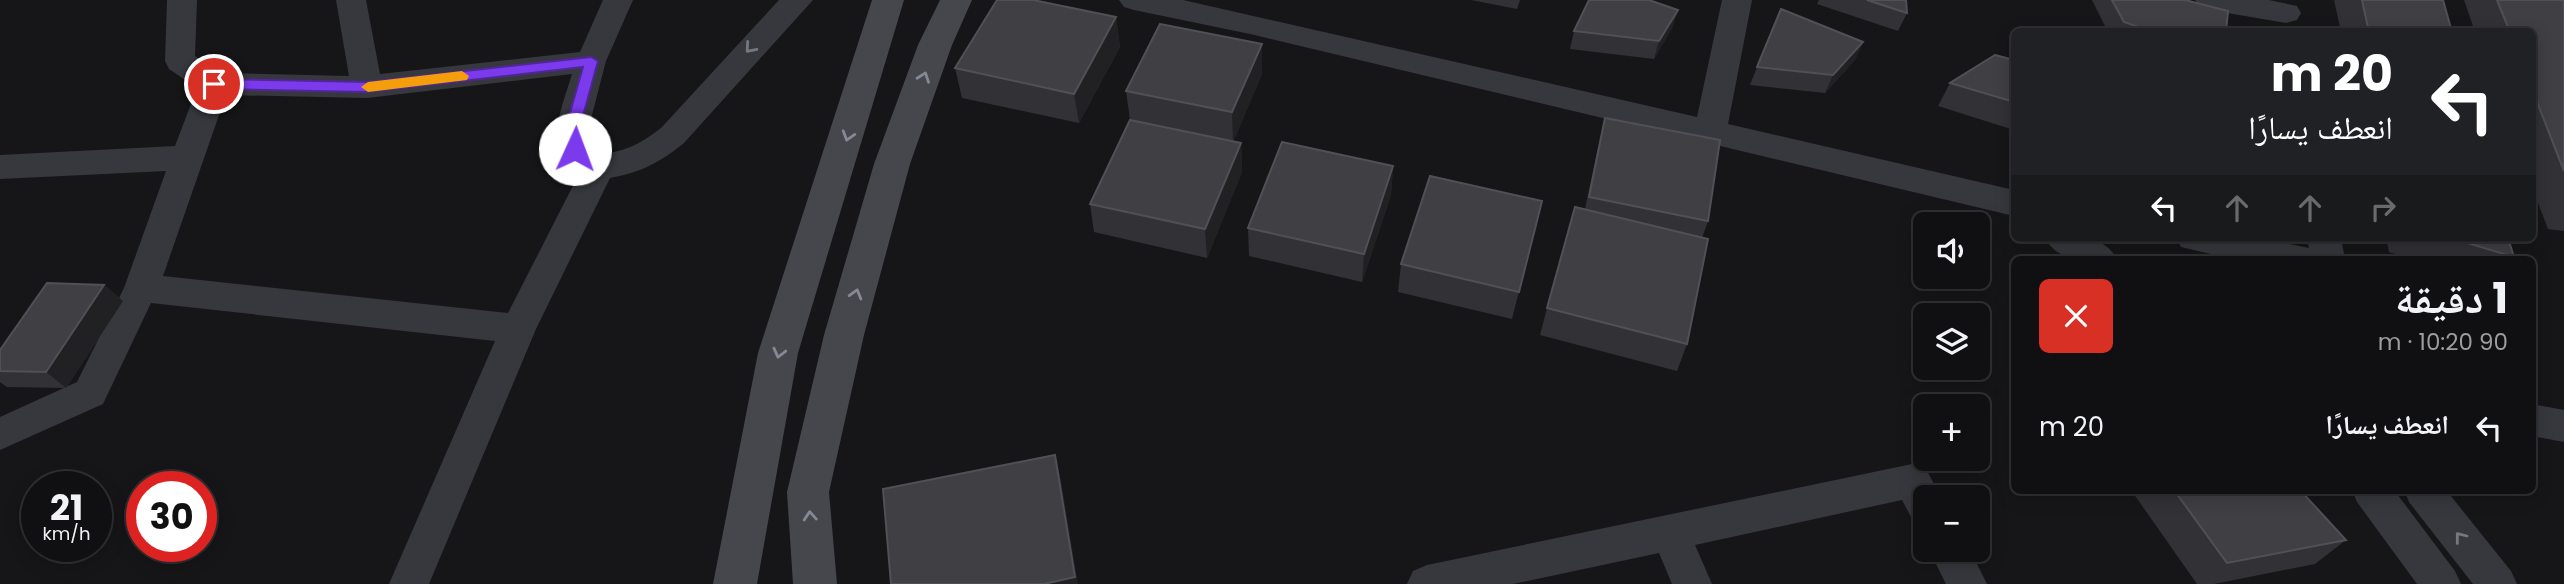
<!DOCTYPE html>
<html lang="ar">
<head>
<meta charset="utf-8">
<style>
  body { margin:0; font-family:Poppins,"Noto Naskh Arabic",sans-serif; background:#19191b; color:#f1f3f6; direction:rtl; height:100vh; display:flex; flex-direction:column; font-size:26px; white-space:nowrap }
  * { box-sizing:border-box; margin:0 }
  p { font-size:23px; color:#9c9d9f }
  .icon { flex:none; width:38px; height:38px; fill:none; stroke:currentColor; stroke-width:2; stroke-linecap:round; stroke-linejoin:round }
  .map { position:relative; flex:1; overflow:hidden; direction:ltr }
  .panel { position:absolute; left:2011px; top:256px; width:525px; height:238px; display:flex; flex-direction:column; background:#101012; border-radius:10px; box-shadow:0 4px 18px #0003,0 0 0 2px #303032; direction:rtl }
  .panel>* { flex:none }
  .guide { position:absolute; left:2011px; top:28px; width:525px; height:214px; border-radius:10px; box-shadow:0 4px 18px #0003,0 0 0 2px #303032; direction:rtl; background:#202124; color:#fff; overflow:hidden }
  .controls { position:absolute; left:1913px; top:212px; display:grid; gap:14px }
  .controls a { display:grid; place-items:center; width:77px; height:77px; border-radius:10px; background:#101012; box-shadow:0 4px 18px #0003,0 0 0 2px #303032; font-size:35px }
  .speed { position:absolute; left:21px; top:471px; display:flex; gap:14px; font-size:35px; font-weight:700; text-align:center }
  .speed>* { display:grid; place-content:center; width:91px; height:91px; border-radius:50%; background:#101012; box-shadow:0 4px 18px #0003,0 0 0 2px #303032; line-height:1 }
  .speed small { font-size:18px; font-weight:400 }
  .speed .limit { border:10px solid #d22; background:#fff; color:#111 }
  .pin { position:absolute; display:grid; place-items:center; width:60px; height:60px; color:#fff; margin:-30px; border:4px solid #fff; border-radius:50%; box-shadow:0 2px 7px #0007 }
  .me { position:absolute; width:77px; margin:-38px; rotate:2deg; stroke-linejoin:round; filter:drop-shadow(0 0 5px #0008) }
  .turn { display:flex; align-items:center; gap:24px; height:147px; padding:0 28px; font-size:32px }
  .turn .icon { width:91px; height:91px; stroke-width:2.5 }
  .turn b { display:block; font-size:49px; line-height:60px }
  .lanes { display:flex; align-items:center; height:66px; padding:0 28px; background:#0003; justify-content:center; gap:35px; direction:ltr }
  .lanes .off { opacity:.35 }
  .round { display:grid; place-items:center; flex:none; width:74px; height:74px; border-radius:10px; background:#19191b }
  .summary { display:flex; align-items:center; justify-content:space-between; height:119px; padding:0 28px }
  h1 { font-size:42px; font-weight:700; line-height:52px }
  ul { padding:0; list-style:none }
  li { display:flex; align-items:center; gap:21px; height:105px; padding:0 28px }
  li div { flex:1 }
  li b { display:block; font-size:26px }
  li em { font-style:normal }
  .map>svg:first-child { display:block }
</style>
</head>
<body>
<div class="map">
<svg width="2564" height="584" viewBox="0 0 2564 584">
  <rect width="100%" height="100%" fill="#161618"/>
  <g fill="none" stroke-linecap="round" stroke-linejoin="round">
    <g fill="#37383d" fill-rule="evenodd">
      <path d="M167,0H197L195,56L220,73L349,76L336,0H366L380,74L580,52L603,0H633L606,61L587,134L590,144L602,154C627,151 642,143 662,127L779,0H813L684,143C661,162 640,173 610,178L536,329L429,584H389L495,341L151,303L103,404L0,450V417L77,382L124,288L166,171L0,179V155L175,146L197,88L169,69L165,61ZM572,74C563,105 540,153 580,172L508,313L163,276L226,95L367,98Z"/>
      <polygon points="1119,0 1183,0 1697,117 1722,0 1752,0 1728,124 2014,190 2014,216 1250,34 1134,10 1124,7"/>
      <polygon points="2195,0 2269,0 2297,6 2301,13 2297,20 2286,23 2210,10 2200,7"/>
      <path d="M2045,238C2071,238 2103,232 2117,259C2091,259 2059,265 2045,238Z"/>
      <polygon points="2176,238 2261,238 2309,248 2307,238 2341,238 2345,259 2232,259 2181,247"/>
      <polygon points="2532,404 2564,410 2564,442 2532,436"/>
      <polygon points="1912,464 1926,469 1941,497 1925,497 1925,522 1911,517 1902,500 1695,545 1712,584 1672,584 1659,553 1513,584 1407,584 1413,571 1427,565"/>
      <polygon points="2352,490 2394,490 2455,571 2461,584 2417,584 2357,502"/>
      <polygon points="2404,490 2446,490 2511,571 2517,584 2473,584 2409,502"/>
      <polygon points="1929,550 1970,550 1987,584 1946,584"/>
    </g>
    <g fill="#45474d" fill-rule="evenodd">
      <polygon points="872,0 904,0 798,353 757,584 713,584 758,353"/>
      <polygon points="940,0 972,0 952,45 910,164 864,335 829,492 837,584 793,584 787,492 824,335 874,164 918,45"/>
    </g>
  </g>
  <g fill="#323236">
    <polygon points="1471,0 1520,0 1517,9"/>
    <polygon points="1819,0 1906,0 1907,13 1898,31 1817,4"/>
    <polygon points="2092,0 2185,0 2226,32 2108,32"/>
    <polygon points="2334,0 2443,0 2452,32 2341,32"/>
    <polygon points="2464,0 2564,0 2564,231 2548,229 2532,187 2532,32 2475,32"/>
    <polygon points="1678,10 1672,28 1654,59 1570,49 1574,31"/>
    <polygon points="1116,17 1120,47 1079,123 962,98 955,68"/>
    <polygon points="1863,42 1855,60 1825,93 1750,85 1757,67"/>
    <polygon points="2014,60 2014,130 1938,106 1950,83"/>
    <polygon points="1262,74 1233,142 1130,120 1126,91"/>
    <polygon points="1605,118 1708,221 1702,238 1687,344 1677,371 1540,335 1547,308 1585,209 1598,147"/>
    <polygon points="1241,143 1242,172 1207,258 1094,232 1090,204"/>
    <polygon points="1393,166 1391,195 1362,282 1249,256 1248,228"/>
    <polygon points="1542,201 1512,319 1398,292 1401,264"/>
    <polygon points="2386,238 2508,238 2514,257 2512,259 2411,259 2389,252"/>
    <polygon points="104,285 123,301 66,388 7,387 0,382 0,350"/>
    <polygon points="2131,490 2300,490 2346,540 2315,564 2214,584 2197,584"/>
  </g>
  <g fill="#212124">
    <polygon points="1678,10 1672,28 1654,59 1659,41"/>
    <polygon points="1116,17 1120,47 1079,123 1074,94"/>
    <polygon points="1863,42 1855,60 1825,93 1833,75"/>
    <polygon points="1262,44 1262,74 1233,142 1232,112"/>
    <polygon points="1241,143 1242,172 1207,258 1205,229"/>
    <polygon points="1393,166 1391,195 1362,282 1364,254"/>
    <polygon points="1542,201 1536,230 1512,319 1519,292"/>
    <polygon points="104,285 123,301 66,388 46,372"/>
    <polygon points="1055,455 1061,480 1078,584 1044,584"/>
  </g>
  <g fill="#3f3f44" stroke="#4f5156" stroke-width="2">
    <polygon points="997,0 1033,0 1116,17 1074,94 955,68"/>
    <polygon points="1589,0 1649,0 1678,10 1659,41 1574,31"/>
    <polygon points="1867,0 1906,0 1907,13"/>
    <polygon points="2112,0 2185,0 2228,11 2226,32 2153,32 2124,22"/>
    <polygon points="2362,0 2443,0 2452,32 2369,32"/>
    <polygon points="2497,0 2564,0 2564,171 2532,89 2532,32 2510,32"/>
    <polygon points="1781,9 1863,42 1833,75 1757,67"/>
    <polygon points="1160,24 1262,44 1232,112 1126,91"/>
    <polygon points="1995,55 2014,60 2014,102 1950,83"/>
    <polygon points="1605,118 1720,140 1708,221 1589,197"/>
    <polygon points="1130,120 1241,143 1205,229 1090,204"/>
    <polygon points="1282,142 1393,166 1364,254 1248,228"/>
    <polygon points="1430,176 1542,201 1519,292 1401,264"/>
    <polygon points="1575,207 1708,239 1687,344 1547,308"/>
    <polygon points="2451,238 2508,238 2514,257"/>
    <polygon points="47,283 104,285 46,372 0,371 0,350"/>
    <polygon points="1055,455 1075,577 1044,584 891,584 883,489"/>
    <polygon points="2174,490 2300,490 2346,540 2227,563"/>
  </g>
  <defs><path id="oneway-chevron" d="M-2-3.5L2.5 0L-2 3.5" fill="none" stroke-width="1.6" stroke-linecap="round" stroke-linejoin="round" transform="scale(1.75)"/></defs>
  <g stroke="#757881">
    <use href="#oneway-chevron" transform="translate(750 48) rotate(131)"/>
    <use href="#oneway-chevron" transform="translate(2460 537) rotate(-128)"/>
  </g>
  <g stroke="#858993">
    <use href="#oneway-chevron" transform="translate(924 77) rotate(-70)"/>
    <use href="#oneway-chevron" transform="translate(848 136) rotate(107)"/>
    <use href="#oneway-chevron" transform="translate(856 294) rotate(-74)"/>
    <use href="#oneway-chevron" transform="translate(779 353) rotate(104)"/>
    <use href="#oneway-chevron" transform="translate(810 516) rotate(-94)"/>
  </g>
  <polygon fill="#7c3aed" stroke="#51269a" stroke-width="2" points="591,57 598,61 578,134 582,149 575,155 567,149 564,134 583,67 367,92 214,89 206,84 214,79 367,82"/>
  <polygon fill="#f59e0b" points="462,71 469,76 467,80 368,92 361,87 368,82"/>
</svg>
<div class="controls">
<a><svg class="icon" aria-label="sound" viewBox="0 0 24 24"><path d="M4 9h4l5-4v14l-5-4H4zM17 9q2 3 0 6"/></svg></a>
<a><svg class="icon" aria-label="layers" viewBox="0 0 24 24"><path d="M12 4l9 5-9 5-9-5zM3 14l9 5 9-5"/></svg></a>
<a>+</a>
<a>−</a>
</div>
<div class="speed"><div>21<small>km/h</small></div><div class="limit">30</div></div>
<div class="pin" style="left:214px;top:84px;background:#d93025"><svg class="icon" aria-label="arrive" viewBox="0 0 24 24"><path d="M6 21V4h12l-3 4 3 4H6"/></svg></div>
<svg class="me" style="left:575px;top:149px" viewBox="-20 -20 40 40"><circle r="19" fill="#fff"/><path d="M0-13L10 11 0 6-10 11z" fill="#7c3aed"/></svg>
<div class="guide">
<div class="turn"><svg class="icon" aria-label="left" viewBox="0 0 24 24"><path d="M17 20v-9H6M10 6l-5 5 5 5"/></svg><div><b>20 m</b>انعطف يسارًا</div></div>
<div class="lanes"><svg class="icon" aria-label="left" viewBox="0 0 24 24"><path d="M17 20v-9H6M10 6l-5 5 5 5"/></svg><svg class="icon off" aria-label="ahead" viewBox="0 0 24 24"><path d="M12 20V5M6 11l6-6 6 6"/></svg><svg class="icon off" aria-label="ahead" viewBox="0 0 24 24"><path d="M12 20V5M6 11l6-6 6 6"/></svg><svg class="icon off" aria-label="right" viewBox="0 0 24 24"><path d="M7 20v-9h11M14 6l5 5-5 5"/></svg></div>
</div>
<section class="panel">
<div class="summary"><div><h1>1 دقيقة</h1><p>90 m · 10:20</p></div><a class="round" style="background:#d93025;color:#fff"><svg class="icon" aria-label="close" viewBox="0 0 24 24"><path d="M6 6l12 12M18 6L6 18"/></svg></a></div>
<ul>
<li><svg class="icon" aria-label="left" viewBox="0 0 24 24"><path d="M17 20v-9H6M10 6l-5 5 5 5"/></svg><div><b>انعطف يسارًا</b></div><em>20 m</em></li>
</ul>
</section>
</div>
</body>
</html>
